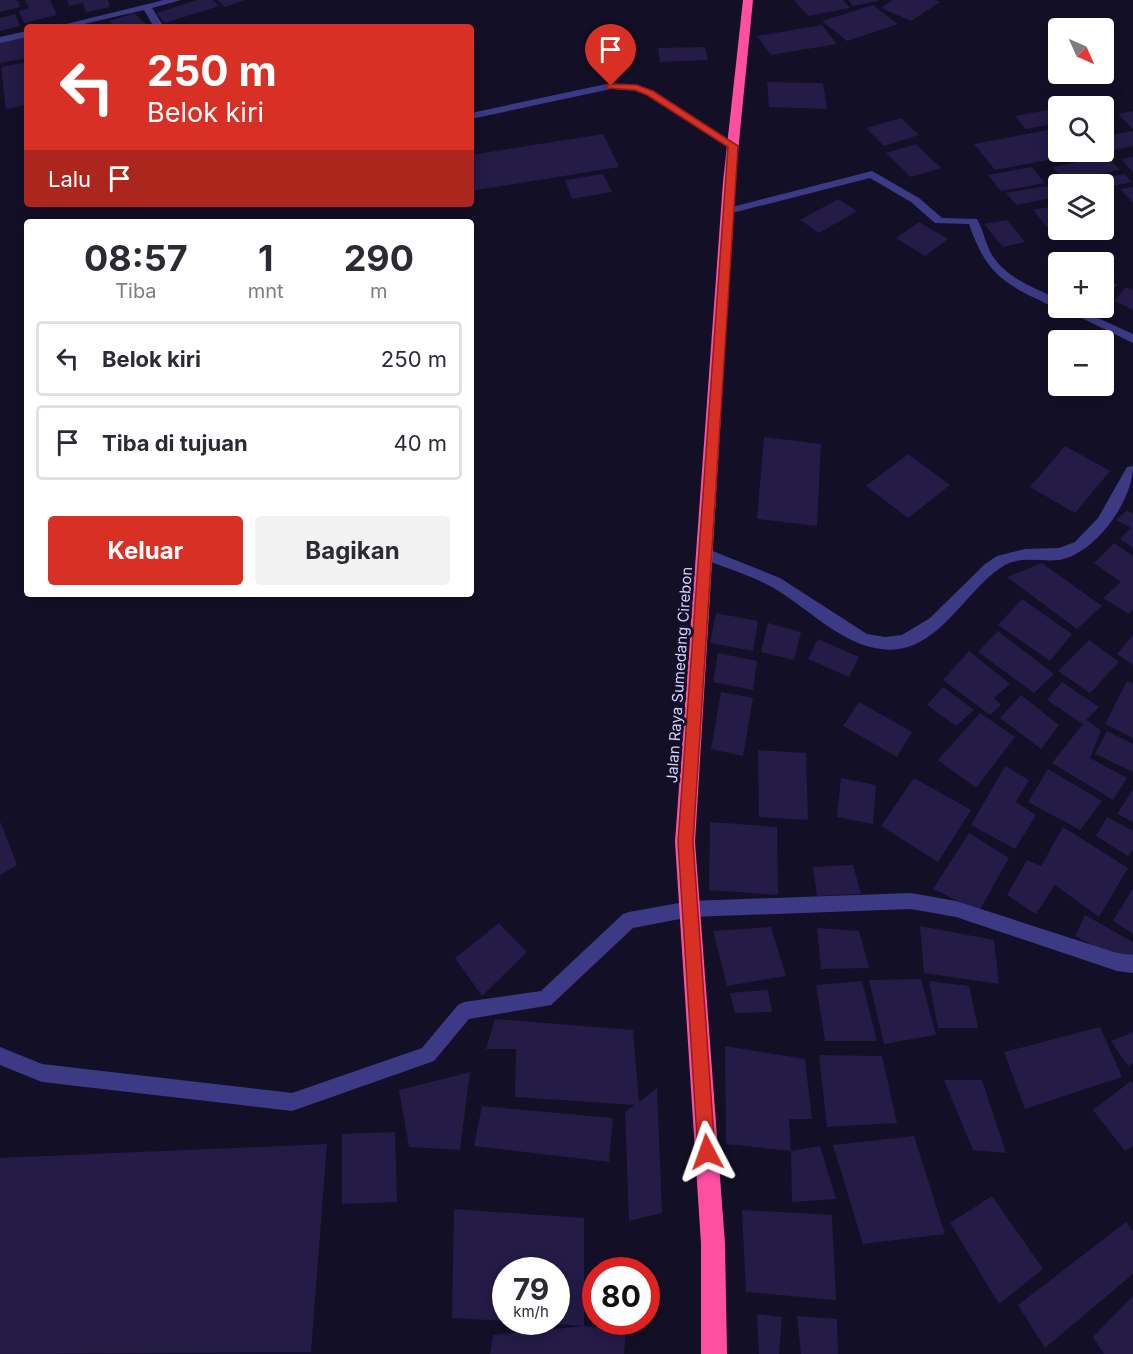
<!DOCTYPE html>
<html lang="id">
<head>
<meta charset="utf-8">
<style>
  body { margin:0; font-family:Inter,sans-serif; background:#f2f2f3; color:#2b2b33; height:100vh; display:flex; flex-direction:column; font-size:22px; white-space:nowrap }
  * { box-sizing:border-box; margin:0 }
  p { font-size:20px; color:#7c7c81 }
  .icon { flex:none; width:33px; height:33px; fill:none; stroke:currentColor; stroke-width:2; stroke-linecap:round; stroke-linejoin:round }
  .map { position:relative; flex:1; overflow:hidden }
  .details { position:absolute; left:24px; top:219px; width:450px; height:378px; display:flex; flex-direction:column; background:#fff; border-radius:6px; box-shadow:0 3px 15px #0003 }
  .details>* { flex:none }
  .banner { position:absolute; left:24px; top:24px; width:450px; height:183px; border-radius:6px; box-shadow:0 3px 15px #0003; background:#d93025; color:#fff; overflow:hidden }
  .needle { width:39px; rotate:135deg }
  .buttons { position:absolute; left:1048px; top:18px; display:grid; gap:12px }
  .buttons a { display:grid; place-items:center; width:66px; height:66px; border-radius:6px; background:#fff; box-shadow:0 3px 15px #0003; font-size:30px }
  .speed { position:absolute; left:492px; top:1257px; display:flex; gap:12px; font-size:30px; font-weight:700; text-align:center }
  .speed>* { display:grid; place-content:center; width:78px; height:78px; border-radius:50%; background:#fff; box-shadow:0 3px 15px #0003; line-height:1 }
  .speed small { font-size:15px; font-weight:400 }
  .speed .limit { border:9px solid #d22; background:#fff; color:#111 }
  .pin { position:absolute; display:grid; place-items:center; width:51px; height:51px; color:#fff; margin:-62px -26px; border-radius:50% 50% 50% 0; rotate:-45deg; box-shadow:0 0 6px #0007 }
  .pin .icon { rotate:45deg }
  .me { position:absolute; width:66px; margin:-33px; rotate:356deg; stroke-linejoin:round; filter:drop-shadow(0 0 4px #0008) }
  .turn { display:flex; align-items:center; gap:21px; height:126px; padding:0 24px; font-size:27px }
  .turn .icon { width:78px; height:78px; stroke-width:2.5 }
  .turn b { display:block; font-size:42px; line-height:51px }
  .then { display:flex; align-items:center; height:57px; padding:0 24px; background:#0003; gap:12px; font-size:22px }
  .eta { display:flex; justify-content:space-evenly; align-items:center; height:102px; text-align:center }
  .eta b { font-size:36px; font-weight:700; line-height:42px }
  .button { display:flex; gap:12px; margin-top:auto; padding:12px 24px }
  .button a { flex:1; height:69px; border-radius:6px; background:#d93025; color:#fff; font-size:24px; font-weight:700; line-height:69px; text-align:center }
  .button a+a { background:#f2f2f3; color:#2b2b33 }
  ul { padding:0; list-style:none }
  li { display:flex; align-items:center; gap:18px; height:75px; margin:0 12px 9px; padding:0 12px; border:3px solid #e1e1e2; border-radius:6px }
  li div { flex:1 }
  li b { display:block; font-size:22px }
  li em { font-style:normal }
  .map>svg:first-child { display:block }
</style>
</head>
<body>
<div class="map">
<svg width="1133" height="1354" viewBox="0 0 1133 1354">
  <rect width="100%" height="100%" fill="#130f26"/>
  <g fill="#241b47">
    <polygon points="0,0 15,0 18,1 20,7 0,12"/>
    <polygon points="25,0 50,0 57,15 24,23 19,11 29,8"/>
    <polygon points="67,0 108,0 110,7 86,12 83,3 69,6"/>
    <polygon points="197,0 213,0 219,6 165,23 156,13"/>
    <polygon points="217,0 245,0 225,7"/>
    <polygon points="794,0 843,0 850,8 808,16"/>
    <polygon points="848,0 878,0 878,1 853,6"/>
    <polygon points="893,0 935,0 940,2 911,21 881,8"/>
    <polygon points="873,5 898,24 847,41 822,21"/>
    <polygon points="134,13 149,27 115,27 109,21"/>
    <polygon points="15,14 20,26 0,31 0,18"/>
    <polygon points="822,25 837,44 771,55 757,36"/>
    <polygon points="25,37 27,58 0,63 0,42"/>
    <polygon points="705,47 708,60 660,62 658,48"/>
    <polygon points="27,62 27,105 6,109 1,67"/>
    <polygon points="767,82 823,83 827,109 769,107"/>
    <polygon points="1059,108 1059,123 1026,129 1015,116"/>
    <polygon points="1133,111 1133,129 1118,114"/>
    <polygon points="901,118 919,135 884,146 866,128"/>
    <polygon points="1059,128 1059,152 1084,153 995,170 974,144"/>
    <polygon points="1133,131 1133,146 1114,150 1104,139 1104,136"/>
    <polygon points="603,134 619,167 471,191 471,155"/>
    <polygon points="916,144 941,168 911,177 886,153"/>
    <polygon points="1099,152 1103,152 1120,170 1065,181 1052,167 1093,159 1088,154"/>
    <polygon points="1133,157 1133,172 1121,159"/>
    <polygon points="1032,167 1045,183 1001,191 988,175"/>
    <polygon points="603,174 612,192 572,199 565,180"/>
    <polygon points="1124,174 1132,182 1104,188 1104,184 1075,184"/>
    <polygon points="1047,186 1057,197 1016,205 1006,193"/>
    <polygon points="1133,187 1133,203 1120,189"/>
    <polygon points="838,199 857,211 819,233 800,220"/>
    <polygon points="1059,205 1059,229 1050,231 1033,210"/>
    <polygon points="1007,220 1025,242 1003,247 984,224"/>
    <polygon points="919,222 948,239 925,256 896,238"/>
    <polygon points="1104,278 1118,285 1104,298"/>
    <polygon points="1126,287 1133,290 1133,310 1114,301"/>
    <polygon points="764,437 821,444 817,526 757,519"/>
    <polygon points="1065,446 1110,471 1075,513 1030,487"/>
    <polygon points="908,454 950,485 908,518 866,486"/>
    <polygon points="1127,510 1133,514 1133,548 1120,539 1131,528 1116,520"/>
    <polygon points="1114,543 1133,556 1133,609 1129,614 1103,598 1121,582 1094,563"/>
    <polygon points="1042,563 1102,606 1077,629 1007,577"/>
    <polygon points="1022,599 1072,634 1050,661 998,625"/>
    <polygon points="716,613 758,621 753,651 710,643"/>
    <polygon points="768,623 801,632 794,660 761,652"/>
    <polygon points="998,631 1054,674 1034,693 978,652"/>
    <polygon points="1133,635 1133,665 1117,654"/>
    <polygon points="818,639 859,657 849,677 808,659"/>
    <polygon points="1089,640 1119,662 1090,693 1058,671"/>
    <polygon points="969,651 1010,684 994,698 1001,705 990,715 943,680"/>
    <polygon points="718,653 757,661 753,690 713,682"/>
    <polygon points="1127,681 1133,684 1133,738 1105,724"/>
    <polygon points="1062,682 1099,707 1086,720 1101,730 1090,758 1127,778 1113,800 1052,763 1083,724 1047,700"/>
    <polygon points="943,687 974,710 956,726 927,705"/>
    <polygon points="721,692 753,698 743,756 711,749"/>
    <polygon points="1021,695 1059,725 1041,749 1000,718"/>
    <polygon points="859,702 912,732 897,757 843,726"/>
    <polygon points="980,713 1015,737 976,788 938,760"/>
    <polygon points="1107,731 1133,744 1133,772 1095,754"/>
    <polygon points="758,750 806,753 808,820 759,817"/>
    <polygon points="1005,766 1029,780 1016,802 1036,815 1015,849 971,825"/>
    <polygon points="1048,769 1102,801 1080,830 1028,802"/>
    <polygon points="841,778 876,785 873,824 837,817"/>
    <polygon points="914,778 971,810 938,862 881,826"/>
    <polygon points="1133,789 1133,822 1117,814"/>
    <polygon points="1107,817 1133,831 1133,850 1128,856 1096,836"/>
    <polygon points="0,821 17,865 0,875"/>
    <polygon points="710,822 777,827 778,895 709,890"/>
    <polygon points="1063,827 1128,868 1099,917 1055,885 1036,914 1007,895 1027,860 1041,866"/>
    <polygon points="969,833 1009,858 979,911 933,889"/>
    <polygon points="853,865 861,894 817,896 813,867"/>
    <polygon points="1133,888 1133,934 1113,921"/>
    <polygon points="1085,915 1133,942 1133,956 1108,953 1075,936"/>
    <polygon points="499,923 527,952 482,996 455,958"/>
    <polygon points="920,926 994,940 999,984 924,973"/>
    <polygon points="771,927 786,976 727,986 713,931"/>
    <polygon points="817,928 859,931 869,968 821,969"/>
    <polygon points="921,979 936,1035 884,1044 869,980"/>
    <polygon points="862,981 877,1041 825,1041 816,985"/>
    <polygon points="929,981 969,986 978,1028 938,1028"/>
    <polygon points="768,990 772,1012 735,1013 730,993"/>
    <polygon points="495,1019 633,1030 639,1102 657,1088 662,1213 629,1221 625,1112 635,1105 515,1097 516,1049 486,1049"/>
    <polygon points="1100,1027 1122,1077 1025,1109 1004,1052"/>
    <polygon points="1133,1032 1133,1063 1128,1066 1111,1041"/>
    <polygon points="725,1046 805,1059 812,1119 789,1119 791,1151 726,1144"/>
    <polygon points="819,1055 882,1056 897,1123 827,1127"/>
    <polygon points="470,1072 460,1150 409,1147 399,1090"/>
    <polygon points="944,1080 982,1080 1006,1153 973,1150"/>
    <polygon points="1131,1081 1133,1084 1133,1146 1125,1151 1093,1110"/>
    <polygon points="482,1106 613,1118 609,1162 474,1146"/>
    <polygon points="395,1132 397,1202 342,1204 342,1134"/>
    <polygon points="914,1136 945,1234 863,1244 833,1145"/>
    <polygon points="327,1144 311,1352 0,1354 0,1158"/>
    <polygon points="820,1146 836,1199 792,1202 791,1151"/>
    <polygon points="992,1196 1043,1269 999,1304 950,1223"/>
    <polygon points="454,1209 584,1218 584,1326 539,1323 556,1322 556,1270 506,1270 506,1321 452,1318"/>
    <polygon points="742,1210 832,1215 836,1300 746,1292"/>
    <polygon points="1126,1222 1133,1231 1133,1274 1045,1348 1018,1305"/>
    <polygon points="1133,1296 1133,1354 1104,1354 1093,1337"/>
    <polygon points="757,1314 782,1317 779,1354 759,1354"/>
    <polygon points="797,1316 837,1319 838,1354 801,1354"/>
    <polygon points="584,1326 626,1330 624,1354 490,1354 493,1335"/>
  </g>
  <g fill="none" stroke-linecap="round" stroke-linejoin="round">
    <g fill="#3d3a85" fill-rule="evenodd">
      <polygon points="164,0 181,0 152,8 164,27 154,27 144,10 71,27 54,27"/>
      <polygon points="27,31 27,37 0,43 0,37"/>
      <polygon points="611,83 637,85 653,91 738,146 729,148 647,95 635,91 611,89 471,119 471,113"/>
      <path d="M872,171L919,198L942,218L977,219C984,231 986,247 994,258C1009,279 1036,289 1059,299L1061,308C1052,307 1043,302 1035,298C996,280 983,264 969,224L935,223L911,202L870,178L728,214L723,211L724,209Z"/>
      <polygon points="1061,308 1076,308 1133,334 1133,343"/>
      <path d="M1133,466C1133,501 1095,554 1059,560C1041,562 1022,556 1005,565C964,589 938,657 881,649C840,644 807,607 772,587C750,575 723,567 700,558L698,554L700,550L705,548L780,578L867,634L885,637L902,635L930,618L985,564L997,556L1025,549L1059,548L1075,542L1098,518L1127,467Z"/>
      <polygon points="911,893 956,901 1117,953 1133,955 1133,973 1117,971 956,917 911,909 690,917 633,928 551,1005 469,1019 434,1061 292,1111 42,1082 0,1065 0,1047 42,1064 292,1093 422,1048 458,1005 464,1002 541,991 623,914 629,912 690,901"/>
    </g>
    <polygon fill="#ff4fa3" fill-rule="evenodd" points="743,0 753,0 735,182 695,842 725,1244 727,1354 701,1354 701,1244 675,842 723,182"/>
  </g>
  <polygon fill="#d93025" stroke="#8d1f18" stroke-width="1.5" points="611,84 637,85 653,91 738,146 693,842 715,1152 713,1158 707,1161 700,1158 698,1152 678,842 728,147 647,95 635,90 607,88 606,86"/>
  <g text-anchor="middle" dominant-baseline="central" stroke-width="6" stroke-linejoin="round" paint-order="stroke">
    <g font-size="15" fill="#d9d4ff" stroke="#130f26">
      <text transform="translate(679 675) rotate(-86)">Jalan Raya Sumedang Cirebon</text>
    </g>
  </g>
</svg>
<div class="buttons">
<a><svg class="needle" viewBox="-14 -14 28 28"><path d="M0-13l5 13h-10z" fill="#e53935"/><path d="M0 13l5-13h-10z" fill="#7c7c81"/></svg></a>
<a><svg class="icon" aria-label="search" viewBox="0 0 24 24"><circle cx="10" cy="10" r="6"/><path d="M15 15l6 6"/></svg></a>
<a><svg class="icon" aria-label="layers" viewBox="0 0 24 24"><path d="M12 4l9 5-9 5-9-5zM3 14l9 5 9-5"/></svg></a>
<a>+</a>
<a>−</a>
</div>
<div class="speed"><div>79<small>km/h</small></div><div class="limit">80</div></div>
<div class="pin" style="left:611px;top:86px;background:#d93025"><svg class="icon" aria-label="arrive" viewBox="0 0 24 24"><path d="M6 21V4h12l-3 4 3 4H6"/></svg></div>
<svg class="me" style="left:707px;top:1152px" viewBox="-20 -20 40 40"><path d="M0-17L14 15 0 8-14 15z" fill="#d93025" stroke="#fff" stroke-width="4"/></svg>
<div class="banner">
<div class="turn"><svg class="icon" aria-label="left" viewBox="0 0 24 24"><path d="M17 20v-9H6M10 6l-5 5 5 5"/></svg><div><b>250 m</b>Belok kiri</div></div>
<div class="then">Lalu<svg class="icon" aria-label="arrive" viewBox="0 0 24 24"><path d="M6 21V4h12l-3 4 3 4H6"/></svg></div>
</div>
<section class="details">
<div class="eta">
<div><b>08:57</b><p>Tiba</p></div>
<div><b>1</b><p>mnt</p></div>
<div><b>290</b><p>m</p></div>
</div>
<ul>
<li><svg class="icon" aria-label="left" viewBox="0 0 24 24"><path d="M17 20v-9H6M10 6l-5 5 5 5"/></svg><div><b>Belok kiri</b></div><em>250 m</em></li>
<li><svg class="icon" aria-label="arrive" viewBox="0 0 24 24"><path d="M6 21V4h12l-3 4 3 4H6"/></svg><div><b>Tiba di tujuan</b></div><em>40 m</em></li>
</ul>
<div class="button"><a>Keluar</a><a>Bagikan</a></div>
</section>
</div>
</body>
</html>
